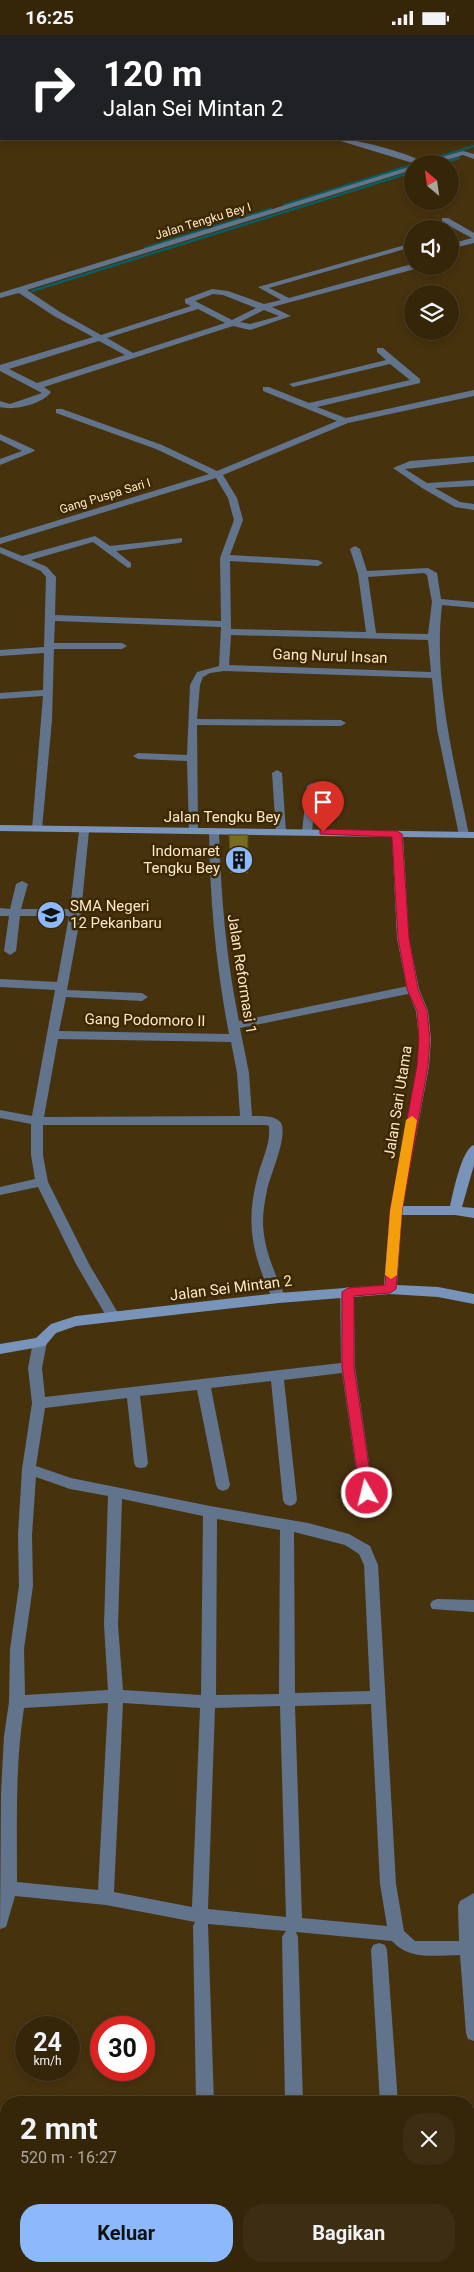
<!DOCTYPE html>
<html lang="id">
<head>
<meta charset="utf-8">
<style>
  body { margin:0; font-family:Roboto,sans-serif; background:#3d2e13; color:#f1f3f6; height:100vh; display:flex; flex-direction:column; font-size:19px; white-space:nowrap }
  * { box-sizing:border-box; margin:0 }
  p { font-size:16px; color:#aaa59c }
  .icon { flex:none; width:28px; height:28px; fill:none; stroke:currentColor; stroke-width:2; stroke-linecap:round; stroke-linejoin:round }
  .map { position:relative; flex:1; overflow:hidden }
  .sheet { position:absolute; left:0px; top:2061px; width:475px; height:176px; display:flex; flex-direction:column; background:#35260a; border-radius:20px 20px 0 0; box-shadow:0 2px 8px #0003,0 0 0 1px #4f432b }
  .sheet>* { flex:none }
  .hud { position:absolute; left:0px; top:0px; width:475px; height:105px; box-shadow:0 2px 8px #0003,0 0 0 1px #4f432b; background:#202124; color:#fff; overflow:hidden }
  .needle { width:32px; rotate:331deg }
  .controls { position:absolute; left:404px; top:120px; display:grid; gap:10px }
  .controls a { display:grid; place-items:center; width:55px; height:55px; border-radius:50%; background:#35260a; box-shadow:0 2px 8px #0003,0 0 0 1px #4f432b; font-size:25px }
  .speed { position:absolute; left:15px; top:1981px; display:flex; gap:10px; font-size:25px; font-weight:700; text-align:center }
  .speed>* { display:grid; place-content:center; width:65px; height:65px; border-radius:50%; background:#35260a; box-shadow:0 2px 8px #0003,0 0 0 1px #4f432b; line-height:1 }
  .speed small { font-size:12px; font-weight:400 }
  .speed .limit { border:8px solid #d22; background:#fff; color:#111 }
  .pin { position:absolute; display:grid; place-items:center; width:42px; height:42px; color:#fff; margin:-51px -21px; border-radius:50% 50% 50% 0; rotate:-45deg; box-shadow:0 0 5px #0007 }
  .pin .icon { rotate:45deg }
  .me { position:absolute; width:55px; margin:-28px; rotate:352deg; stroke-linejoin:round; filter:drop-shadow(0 0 4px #0008) }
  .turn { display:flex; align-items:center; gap:18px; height:105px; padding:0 20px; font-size:22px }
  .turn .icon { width:65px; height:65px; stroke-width:2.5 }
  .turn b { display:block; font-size:35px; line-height:42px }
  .round { display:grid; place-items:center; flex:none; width:52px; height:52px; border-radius:20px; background:#3d2e13 }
  .head { display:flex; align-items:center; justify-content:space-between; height:85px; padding:0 20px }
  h1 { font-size:30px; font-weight:700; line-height:38px }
  .primary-button { display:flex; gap:10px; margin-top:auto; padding:10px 20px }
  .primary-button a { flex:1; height:58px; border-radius:20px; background:#8cb9fc; color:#111; font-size:20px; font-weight:700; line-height:58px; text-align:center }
  .primary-button a+a { background:#3d2e13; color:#f1f3f6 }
  .status { display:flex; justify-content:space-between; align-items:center; height:35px; padding:0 25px; background:#35260a; direction:ltr }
  .status svg { height:14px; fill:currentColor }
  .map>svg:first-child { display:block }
</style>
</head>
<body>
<div class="status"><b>16:25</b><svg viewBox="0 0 49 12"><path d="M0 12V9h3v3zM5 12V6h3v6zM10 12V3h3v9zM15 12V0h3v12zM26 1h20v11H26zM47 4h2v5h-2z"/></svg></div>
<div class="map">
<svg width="474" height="2237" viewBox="0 0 474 2237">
  <rect width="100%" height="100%" fill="#47320e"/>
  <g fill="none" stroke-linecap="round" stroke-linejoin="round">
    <g stroke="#0b5d60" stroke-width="2.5">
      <polyline points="427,126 474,111"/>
      <polyline points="439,129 459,123"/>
      <polyline points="284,170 412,130"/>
      <polyline points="145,213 271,174"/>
      <polyline points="32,256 412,137"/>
    </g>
    <g fill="#62738c" fill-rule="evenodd">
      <path d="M334,104C356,103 404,117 424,127L463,116L474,119V124L463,120L434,129H416Z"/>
      <path d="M412,131V135L27,255L60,277L101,300L191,271L185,268V264L212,254L228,256L264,269L281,265L258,252L412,208V212L269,253L289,263L412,229V231H420L419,233L272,272L291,281L250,295L233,291L44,352L51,357C43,369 14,376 0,372V366L10,369L42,358L0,336V330L93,302L54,281L19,258L0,263V258ZM213,259L223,260L256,273L232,285L195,266ZM198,274L225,288L133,318L107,303ZM264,275L279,281L250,289L240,287ZM99,306L125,320L37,348L9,334Z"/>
      <polygon points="442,183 448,183 474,198 474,208 450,214 450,209 472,203 442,187"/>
      <path d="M377,313H383L420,344V348L317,372L346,383L474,355V361L348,388L223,440L237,463L243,485L230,520L318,525L323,528L318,531L230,526L231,594L366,597L358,539L350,514L355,511L360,514L367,536L428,533L437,538L441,564L474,567V573L442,570C433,647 454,725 469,800L468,802H460L459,800L437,694L432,643L224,636L210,638L203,642L200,650L197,684L341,685L346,688L341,691L197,690L198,796L197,798H189L187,726L138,724L133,721L138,718L187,720L190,650L197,637L219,631L221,592L55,586L54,608H122L127,611L122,614H54L52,685L42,794L41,796H33L32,794L43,661L0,664V658L43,655L44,618L0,621V615L44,612L46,542L41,536L0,518V512L22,521L95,501L110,511L182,503V507L179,508L116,516L131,528V532L128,533L93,507L31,525L47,532L56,542L55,580L221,586L220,523L234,485L228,463L216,443L0,509V503L209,439L156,414L56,378V374H62L162,410L217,436L337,386L263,356V352H269L309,368L410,345L390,329L293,352L289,349L386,325L377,317ZM424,538L427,540L432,567L428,599L376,598L368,542ZM231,600L428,605L431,637L229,630Z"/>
      <polygon points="0,399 33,414 35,416 0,430 0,424 22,416 0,405"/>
      <polygon points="474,421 474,427 405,434 427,448 474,445 474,451 435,453 460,467 474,469 474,475 455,472 422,453 393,433 410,426"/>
      <polygon points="277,735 282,738 286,797 281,800 276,797 272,738"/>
      <polygon points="312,748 317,751 312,797 307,800 302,797 307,751"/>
      <path d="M84,793L89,796L81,878L67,955L142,958L148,962L142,966L66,962L59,996L229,999C216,931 210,867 209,797L214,794L219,797C221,861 226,923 239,986L413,950L419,954L413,958L240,993L249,1038L252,1081C260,1081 276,1080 281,1088C288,1102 270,1140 267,1155C265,1165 263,1176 263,1186C263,1213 275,1239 286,1263L284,1266H274L272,1263C252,1218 245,1188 258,1140C262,1124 271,1108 269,1091L266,1090H43V1120L48,1147L89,1229L121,1283L119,1286H109L76,1229L38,1152L0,1160V1152L35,1144L31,1120V1089L0,1083V1075L32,1081L55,955L0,952V944L57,947L69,881H20L16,916L10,920L4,916L9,881H0V873L10,874L16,849L22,846L28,849L21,874H70L79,796ZM58,1004L231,1007L237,1038L240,1081L44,1082Z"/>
      <path d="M347,1252L352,1254L354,1257L355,1332L376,1475L374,1479L369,1481L364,1479L362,1475L342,1338L284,1345L297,1465L295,1469L290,1471L285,1469L283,1465L271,1346L211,1353L230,1450L228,1454L223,1456L218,1454L216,1450L197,1355L140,1361L148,1428L146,1432L141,1433L136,1432L134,1428L127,1363L45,1373L36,1431L71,1443L210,1471L308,1488L349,1499L370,1511L378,1530L396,1849L404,1896L415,1906H459L458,1871L460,1866L474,1858V2006L468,2004L466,1998L460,1920C435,1920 410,1926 392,1906L296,1897L298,1902L303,2068H285L282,1902L286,1896L208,1889L214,2068H196L193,1891L195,1887L106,1870L15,1861L6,1892L0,1894L1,1758L4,1701L9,1667L10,1614L19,1551L18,1500L22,1434L32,1368L28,1333L33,1307L35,1303H45L47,1307L42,1333L45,1362L341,1328L340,1257L342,1254ZM36,1442L70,1454L108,1461L104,1590L108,1655L25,1660L24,1614L33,1551L32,1500ZM122,1464L203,1481L201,1660L123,1655L118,1590ZM217,1484L280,1495L279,1659L216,1660ZM294,1497L345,1510L359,1519L364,1530L370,1656L295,1658ZM108,1668L98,1855L17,1847C17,1789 15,1731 24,1673ZM123,1668L200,1673L192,1872L114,1857ZM371,1669L380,1849L387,1891L302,1883L295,1671ZM280,1671L286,1882L208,1874L215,1673Z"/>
      <polygon points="437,1564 474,1565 474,1577 432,1574 430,1570 432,1566"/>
      <polygon points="379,1908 385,1910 387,1915 398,2068 380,2068 371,1915 373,1910"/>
      <polygon points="474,2100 474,2116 469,2117 469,2101"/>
      <rect x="196" y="2231" width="18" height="6"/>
      <rect x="293" y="2231" width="18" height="6"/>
      <polygon points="388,2231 406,2231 407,2237 389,2237"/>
    </g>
    <path fill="#7994bb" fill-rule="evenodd" d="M0,790L474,797V803L403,802L409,903L419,954L428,976L431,1004L429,1031L403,1171H450C453,1158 462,1113 474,1110V1130L462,1172L474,1173V1183L455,1180H402L397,1250L438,1252L474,1259V1269L438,1262L390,1259L279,1268L76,1291L56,1298L45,1311L0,1319V1309L36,1303L51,1289L76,1281L279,1258L384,1250L390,1176L417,1031L419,1004L416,976L407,954L397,903L392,802L0,796Z"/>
  </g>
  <polygon fill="#685c1b" points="229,800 248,800 248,838 230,838"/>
  <polygon fill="#796b1f" stroke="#554b16" points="229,800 248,800 248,826 230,826"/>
  <polygon fill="#e11d48" stroke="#92132f" points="323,794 397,796 402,799 409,903 418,954 427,976 430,1004 428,1031 402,1176 396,1254 390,1258 354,1261 354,1332 373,1458 371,1461 362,1461 360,1458 342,1332 342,1257 348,1253 385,1250 390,1176 417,1031 419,1004 417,976 407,954 398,903 392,802 320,799 320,795"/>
  <polygon fill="#f59e0b" points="412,1081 417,1085 402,1176 397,1240 391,1244 385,1240 390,1176 406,1085"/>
  <defs>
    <symbol id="building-disc" viewBox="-11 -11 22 22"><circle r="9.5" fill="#8cb9fc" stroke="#3c2802"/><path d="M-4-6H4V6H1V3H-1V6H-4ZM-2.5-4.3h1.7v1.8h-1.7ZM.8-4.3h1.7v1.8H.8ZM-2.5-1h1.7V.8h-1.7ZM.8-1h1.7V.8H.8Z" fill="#111"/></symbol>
    <symbol id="school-disc" viewBox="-11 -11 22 22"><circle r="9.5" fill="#8cb9fc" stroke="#3c2802"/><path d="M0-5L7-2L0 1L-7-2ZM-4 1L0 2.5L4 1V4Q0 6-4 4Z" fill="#111"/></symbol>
  </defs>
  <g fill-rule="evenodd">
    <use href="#building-disc" x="223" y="809" width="32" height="32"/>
    <use href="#school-disc" x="35" y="864" width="32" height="32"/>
  </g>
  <g text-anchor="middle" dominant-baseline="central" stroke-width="5" stroke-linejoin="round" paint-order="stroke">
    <g font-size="12" fill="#fce7c6" stroke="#3c2802">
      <text transform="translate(203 186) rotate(-17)">Jalan Tengku Bey I</text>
      <text transform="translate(105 461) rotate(-17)">Gang Puspa Sari I</text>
    </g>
    <g font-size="15" fill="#fce7c6" stroke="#3c2802">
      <text transform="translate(330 621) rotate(2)">Gang Nurul Insan</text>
      <text x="222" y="782">Jalan Tengku Bey</text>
      <text transform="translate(242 939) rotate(81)">Jalan Reformasi 1</text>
      <text transform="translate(145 985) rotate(1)">Gang Podomoro II</text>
      <text transform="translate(398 1067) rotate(-81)">Jalan Sari Utama</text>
      <text transform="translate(231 1253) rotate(-7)">Jalan Sei Mintan 2</text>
    </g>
    <g font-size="15" fill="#fce7c6" stroke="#3c2802" text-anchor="end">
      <text x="220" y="816">Indomaret<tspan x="220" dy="17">Tengku Bey</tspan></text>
      <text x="70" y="871" text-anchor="start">SMA Negeri<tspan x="70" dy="17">12 Pekanbaru</tspan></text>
    </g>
  </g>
</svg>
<div class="controls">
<a><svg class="needle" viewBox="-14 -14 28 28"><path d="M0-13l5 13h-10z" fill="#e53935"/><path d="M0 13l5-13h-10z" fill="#aaa59c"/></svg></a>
<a><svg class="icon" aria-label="sound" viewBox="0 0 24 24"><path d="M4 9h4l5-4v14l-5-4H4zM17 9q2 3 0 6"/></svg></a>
<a><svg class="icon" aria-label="layers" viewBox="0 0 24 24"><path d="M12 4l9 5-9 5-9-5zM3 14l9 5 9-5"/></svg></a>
</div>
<div class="speed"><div>24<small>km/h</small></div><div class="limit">30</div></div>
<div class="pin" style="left:323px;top:797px;background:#d93025"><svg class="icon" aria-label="arrive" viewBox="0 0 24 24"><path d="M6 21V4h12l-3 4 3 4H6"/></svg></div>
<svg class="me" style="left:367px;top:1458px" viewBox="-20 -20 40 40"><circle r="17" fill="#e11d48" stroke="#fff" stroke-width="3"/><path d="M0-11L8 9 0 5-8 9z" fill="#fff"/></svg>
<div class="hud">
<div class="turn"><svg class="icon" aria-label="right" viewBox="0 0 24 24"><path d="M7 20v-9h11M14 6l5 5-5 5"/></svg><div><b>120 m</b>Jalan Sei Mintan 2</div></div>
</div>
<section class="sheet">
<div class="head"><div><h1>2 mnt</h1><p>520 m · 16:27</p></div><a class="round"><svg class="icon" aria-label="close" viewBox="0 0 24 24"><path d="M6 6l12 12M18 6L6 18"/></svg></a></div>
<div class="primary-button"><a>Keluar</a><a>Bagikan</a></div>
</section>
</div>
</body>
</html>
